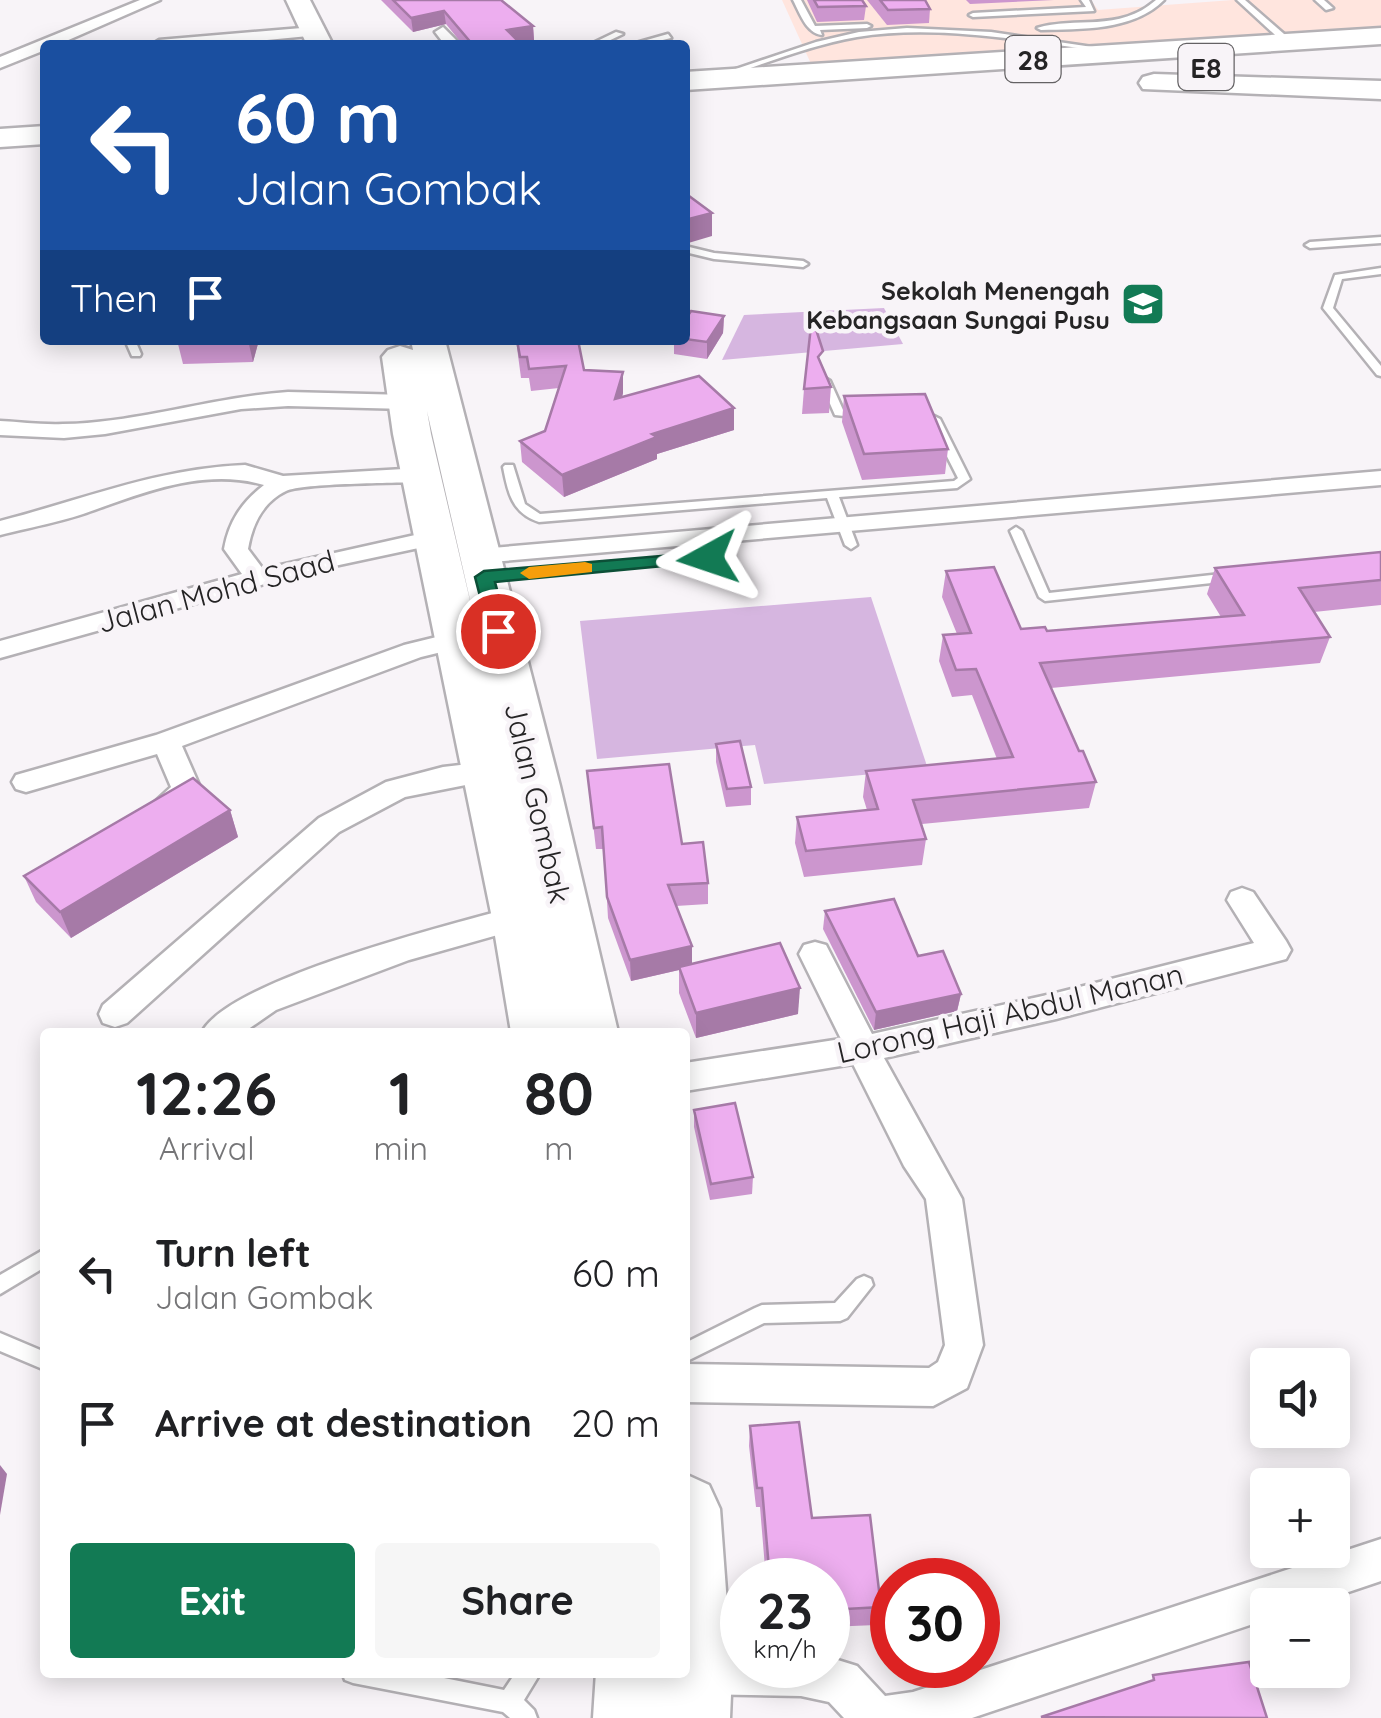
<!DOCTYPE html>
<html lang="en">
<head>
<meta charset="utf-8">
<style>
  body { margin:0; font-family:Quicksand,sans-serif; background:#f6f6f6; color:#202124; height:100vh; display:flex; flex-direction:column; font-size:38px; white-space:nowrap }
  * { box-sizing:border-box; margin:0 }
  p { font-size:32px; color:#757577 }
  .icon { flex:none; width:55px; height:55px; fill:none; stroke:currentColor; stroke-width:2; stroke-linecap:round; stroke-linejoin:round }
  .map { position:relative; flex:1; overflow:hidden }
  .panel { position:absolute; left:40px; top:1028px; width:650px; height:650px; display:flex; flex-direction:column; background:#fff; border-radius:10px; box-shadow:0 5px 25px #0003 }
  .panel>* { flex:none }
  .top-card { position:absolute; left:40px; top:40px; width:650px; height:305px; border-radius:10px; box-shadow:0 5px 25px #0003; background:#1a4fa0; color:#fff; overflow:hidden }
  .controls { position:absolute; left:1250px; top:1348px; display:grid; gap:20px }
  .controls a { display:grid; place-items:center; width:100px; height:100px; border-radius:10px; background:#fff; box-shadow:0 5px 25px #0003; font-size:50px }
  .speed { position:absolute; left:720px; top:1558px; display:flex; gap:20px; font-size:50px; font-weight:700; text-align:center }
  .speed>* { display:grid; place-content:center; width:130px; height:130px; border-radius:50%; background:#fff; box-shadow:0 5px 25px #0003; line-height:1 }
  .speed small { font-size:25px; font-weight:400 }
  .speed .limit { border:15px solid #d22; background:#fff; color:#111 }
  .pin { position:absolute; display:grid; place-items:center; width:85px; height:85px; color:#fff; margin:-42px; border:5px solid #fff; border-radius:50%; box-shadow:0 2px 10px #0007 }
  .me { position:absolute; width:110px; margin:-55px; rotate:265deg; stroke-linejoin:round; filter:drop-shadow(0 0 8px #0008) }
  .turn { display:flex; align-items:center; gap:35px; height:210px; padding:0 30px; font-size:45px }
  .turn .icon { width:130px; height:130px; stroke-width:2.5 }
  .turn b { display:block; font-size:70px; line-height:85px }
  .then { display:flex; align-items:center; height:95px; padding:0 30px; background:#0003; gap:20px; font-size:38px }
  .eta { display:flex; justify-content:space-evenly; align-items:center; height:170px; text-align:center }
  .eta b { font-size:60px; font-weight:700; line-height:70px }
  .cta { display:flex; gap:20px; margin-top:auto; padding:20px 30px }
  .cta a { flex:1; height:115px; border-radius:10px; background:#127a54; color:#fff; font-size:40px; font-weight:700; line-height:115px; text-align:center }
  .cta a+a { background:#f6f6f6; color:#202124 }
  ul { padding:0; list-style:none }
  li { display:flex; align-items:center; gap:30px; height:150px; padding:0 30px }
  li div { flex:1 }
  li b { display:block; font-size:38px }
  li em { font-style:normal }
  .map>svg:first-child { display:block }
</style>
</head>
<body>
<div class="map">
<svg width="1381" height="1718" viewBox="0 0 1381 1718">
  <rect width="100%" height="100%" fill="#f8f4f8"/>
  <polygon fill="#ffe5de" points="782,0 1091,0 1098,10 1233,0 1381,0 1381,29 812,66"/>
  <g fill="#d6b6e0">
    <polygon points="884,308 903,344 722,360 744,315"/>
    <polygon points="871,597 928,769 764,784 755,745 597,759 580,621"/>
  </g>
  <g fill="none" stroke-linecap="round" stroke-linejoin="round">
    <defs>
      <g id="lane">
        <path d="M793,0H801L815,26L867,24L871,26L867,28L820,30L822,35C806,33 800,13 793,0Z"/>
        <polygon points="1081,0 1089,0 1094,11 973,17 969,15 973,13 1086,7"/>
        <path d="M1156,0H1164C1133,31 1081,29 1041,30L1037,28C1075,16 1119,33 1156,0Z"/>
        <polygon points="1237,0 1245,0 1292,41 1292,45 1286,45"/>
        <polygon points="1315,0 1324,0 1333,8 1326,10"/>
        <path d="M907,28L991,32L1106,49L1102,51C1022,41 938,24 857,37C812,45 768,62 725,77L718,75L816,42L859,32Z"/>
        <polygon points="616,32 623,34 600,45 589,45"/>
        <polygon points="668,34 671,38 642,45 629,45"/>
        <polygon points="1381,237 1381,243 1310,248 1305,245 1310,242"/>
        <polygon points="685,246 714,253 803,261 808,264 803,267 714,259 685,252"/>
        <polygon points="1381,268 1381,274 1342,279 1333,308 1381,366 1381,376 1377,375 1323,308 1335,275"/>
        <polygon points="125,340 135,340 141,354 140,356 132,356"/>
        <polygon points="825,378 830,381 843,410 863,414 863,418 835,415 820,381"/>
        <path d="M934,416L940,419L970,479L957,488L839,497L857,545L851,549L845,545L827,498L539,522C512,513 508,493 503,467L505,465H513L525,504L540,514L954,481L958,478L928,419Z"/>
        <polygon points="1016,527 1022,531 1049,593 1230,573 1236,577 1230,581 1045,601 1039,597 1010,531"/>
        <polygon points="45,1249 45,1267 0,1294 0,1275"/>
        <polygon points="864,1276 871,1279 873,1285 847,1318 840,1321 764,1323 685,1362 685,1343 755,1308 762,1305 835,1303 857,1279"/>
        <polygon points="0,1333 45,1352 45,1370 0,1351"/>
        <polygon points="342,1672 414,1672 504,1690 516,1672 541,1672 524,1700 534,1710 537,1718 510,1718 503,1712 353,1683 345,1680"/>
      </g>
      <g id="street">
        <polygon points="140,0 160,0 57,45 45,45 45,50 0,68 0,57"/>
        <polygon points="314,27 319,29 319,35 214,45 151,45 159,40"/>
        <polygon points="443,27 461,45 445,45 435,32"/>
        <path d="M288,392L407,395L418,402L407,409L288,406L241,409L105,434L64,438L0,435V421C21,422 42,425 63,424C138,423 212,397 288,392Z"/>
        <path d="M245,465L283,476L421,468L433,475L421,482C396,483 303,483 286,491C263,502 252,525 248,549L263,569L433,531L445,538L442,543L311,571L0,658V641L242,574L224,549C229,521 242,502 264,485C203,467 140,494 83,514C56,523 27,528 0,535V521C86,499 154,469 245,465Z"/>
        <polygon points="1381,471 1381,485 480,563 468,556 480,549"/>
        <path d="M457,632L470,640L466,646L421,657L182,746L200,787C189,806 176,823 152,816L147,809L171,787L157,754L26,792L16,789L12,782L16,775L156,735L404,645Z"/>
        <polygon points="486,762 496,765 500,772 496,779 405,797 339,832 127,1023 115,1027 103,1023 99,1014 103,1005 319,818 386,782 443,767"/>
        <polygon points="1242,888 1253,892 1286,941 1291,950 1286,959 1056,1019 884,1058 962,1199 983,1345 967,1388 933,1406 685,1402 685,1364 929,1368 938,1362 945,1345 926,1199 904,1166 853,1064 685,1091 685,1063 841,1039 799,954 804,945 815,942 826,945 872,1034 1056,993 1254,943 1227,900 1231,892"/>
        <path d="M518,906L529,910L534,918L529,926L409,960L276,1010L244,1032H202C230,979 456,923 518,906Z"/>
        <polygon points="1381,1539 1381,1581 1310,1605 1268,1605 1268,1619 972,1718 844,1718 829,1702 801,1696 695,1694 679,1688 673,1672 685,1672 685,1654 695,1650 742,1651 742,1665 828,1665 828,1657 857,1666 885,1696 913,1692"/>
      </g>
      <g id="primary">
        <polygon points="286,0 310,0 333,45 307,45"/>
        <path d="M411,340H445L560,786L618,1032H511L492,918L393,434L382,357L388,350L400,346L413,350ZM427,411L479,639L431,434Z"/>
        <polygon points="685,1474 709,1485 720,1509 732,1672 730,1718 593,1718 596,1672 685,1672"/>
      </g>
      <g id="highway">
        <polygon points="1381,28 1381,44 685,90 685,72"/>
        <polygon points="1154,74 1381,81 1381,99 1143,89 1139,83 1143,77"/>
        <polygon points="45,126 45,144 0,147 0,129"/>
      </g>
    </defs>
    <use href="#lane" stroke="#b4b1b5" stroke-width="5"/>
    <use href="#street" stroke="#b4b1b5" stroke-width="5"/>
    <use href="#primary" stroke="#b4b1b5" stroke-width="5"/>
    <use href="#highway" stroke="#b4b1b5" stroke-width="5"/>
    <use href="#lane" fill="#fff" fill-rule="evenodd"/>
    <use href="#street" fill="#fff" fill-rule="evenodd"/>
    <use href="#primary" fill="#fff" fill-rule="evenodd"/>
    <use href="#highway" fill="#fff" fill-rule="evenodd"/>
  </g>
  <g fill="#cc96ce">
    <polygon points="381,0 501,0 533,26 534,40 519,42 522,45 463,45 446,24 413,32"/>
    <polygon points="807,0 862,0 866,6 864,20 817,22"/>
    <polygon points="867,0 925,0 930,9 929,23 887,25"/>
    <polygon points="966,0 1054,0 970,4"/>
    <polygon points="724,316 723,333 707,359 674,354 674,340 685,340 685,320"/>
    <polygon points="177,340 259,340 253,362 183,364"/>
    <polygon points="457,340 628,340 579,342 584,370 623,393 622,397 734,430 657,454 657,459 564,497 522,462 520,441 545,431 559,388 531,391 529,378 521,378 516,340 457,342"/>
    <polygon points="822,365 831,387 829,413 802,414 804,389"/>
    <polygon points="844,396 948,449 945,474 862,480 842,422"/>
    <polygon points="1381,552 1381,605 1314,612 1330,637 1320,663 1051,688 1079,751 1096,782 1089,808 922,824 926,839 922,865 804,877 795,843 797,817 867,810 863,797 866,771 997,759 972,695 952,697 939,661 943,635 957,634 942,597 946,571 1021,629 1047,631 1221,617 1207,594 1215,568"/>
    <polygon points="716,744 751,787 751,805 726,807 716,762"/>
    <polygon points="587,771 682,844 708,883 708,904 676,906 692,964 798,1014 696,1038 679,993 679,970 631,981 608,918 604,849 596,849"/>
    <polygon points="230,810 238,837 71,938 36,902 24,876"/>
    <polygon points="825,911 918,956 961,994 957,1011 874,1030 823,929"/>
    <polygon points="694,1110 753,1177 752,1194 710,1200 694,1127"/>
    <polygon points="750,1426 812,1518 881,1607 876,1625 828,1627 828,1580 766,1580 760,1507 756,1507 749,1446"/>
  </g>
  <g fill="#a67aa7">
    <polygon points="444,11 446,24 413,32 411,18"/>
    <polygon points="533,26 534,40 508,44 507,30"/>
    <polygon points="712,213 712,236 685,244 685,220"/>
    <polygon points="724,316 723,333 707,359 707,342"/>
    <polygon points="248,340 259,340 253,362"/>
    <polygon points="623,372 623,393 616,420 615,399"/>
    <polygon points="734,408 734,430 657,454 657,459 564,497 562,475 652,434"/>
    <polygon points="230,810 238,837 71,938 60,912"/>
    <polygon points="692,946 692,967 631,981 630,960"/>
    <polygon points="800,988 798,1014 696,1038 696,1013"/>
    <polygon points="961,994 957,1011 874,1030 876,1012"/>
    <polygon points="0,1465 7,1474 0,1515"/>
  </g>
  <g fill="#edaeef" stroke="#a67aa7" stroke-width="2.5">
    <polygon points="393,0 501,0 533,26 507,30 522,45 473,45 444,11 411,18"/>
    <polygon points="814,0 862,0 866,6 818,7"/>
    <polygon points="880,0 925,0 930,9 888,10"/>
    <polygon points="685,193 712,213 685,220"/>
    <polygon points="691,311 724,316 707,342 685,339 685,320"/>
    <polygon points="812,317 823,351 818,357 831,387 804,389"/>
    <polygon points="517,340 578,340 584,370 623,372 615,399 699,376 734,408 652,434 657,437 562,475 520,441 545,431 566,366 529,369 527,357 520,357"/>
    <polygon points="925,394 948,449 864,454 844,396"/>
    <polygon points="1381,552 1381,580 1299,588 1330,637 1040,663 1079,751 1083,751 1096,782 913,800 926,839 806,851 797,817 878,809 866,771 1013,757 976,669 956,670 943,635 971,633 946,571 994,567 1021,629 1045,627 1047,631 1244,615 1215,568"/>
    <polygon points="740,741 751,787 727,789 716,744"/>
    <polygon points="669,764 682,844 703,842 708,883 668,885 692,946 630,960 607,897 602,827 594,828 587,771"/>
    <polygon points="193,778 230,810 60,912 24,876"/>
    <polygon points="894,899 918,956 943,951 961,994 876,1012 825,911"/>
    <polygon points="780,943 800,988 696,1013 679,967"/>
    <polygon points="735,1103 753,1177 711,1184 694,1110"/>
    <polygon points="799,1422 812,1518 870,1515 881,1607 828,1610 828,1580 770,1580 762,1488 757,1488 750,1426"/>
    <polygon points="1249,1662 1267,1718 1041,1717 1154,1680 1153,1675"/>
  </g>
  <polygon fill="#127a54" stroke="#0c4f37" stroke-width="2.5" points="708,552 715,554 715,561 495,582 508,631 498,637 489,631 475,577 484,571"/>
  <polygon fill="#f59e0b" points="585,562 592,564 592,572 529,579 520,573 529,567"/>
  <defs>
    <symbol id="school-square" viewBox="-11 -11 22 22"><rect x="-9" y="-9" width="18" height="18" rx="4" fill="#127a54" stroke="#f8f4f8"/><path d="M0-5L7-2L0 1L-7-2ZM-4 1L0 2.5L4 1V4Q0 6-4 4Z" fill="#fff"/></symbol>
  </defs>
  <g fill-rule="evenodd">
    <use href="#school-square" x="1118" y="279" width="50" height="50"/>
  </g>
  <g text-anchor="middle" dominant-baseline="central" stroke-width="9" stroke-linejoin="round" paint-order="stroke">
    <g font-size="25" font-weight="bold" fill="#252425" stroke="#f8f4f8" text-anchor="end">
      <text x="1110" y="290">Sekolah Menengah<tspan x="1110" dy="29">Kebangsaan Sungai Pusu</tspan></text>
    </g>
    <g fill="#f8f4f8" stroke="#646264" stroke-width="2.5">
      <rect x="1005.5" y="36" width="55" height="46" rx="8"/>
      <rect x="1178.5" y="44" width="55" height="46" rx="8"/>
    </g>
    <g font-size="28" font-weight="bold" fill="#252425">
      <text x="1033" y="59">28</text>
      <text x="1206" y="67">E8</text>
    </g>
    <g font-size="30" fill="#252425" stroke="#f8f4f8">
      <text transform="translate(216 591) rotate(-15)">Jalan Mohd Saad</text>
      <text transform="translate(538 803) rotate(77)">Jalan Gombak</text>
      <text transform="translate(1010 1013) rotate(-13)">Lorong Haji Abdul Manan</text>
    </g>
  </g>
</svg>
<div class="controls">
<a><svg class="icon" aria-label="sound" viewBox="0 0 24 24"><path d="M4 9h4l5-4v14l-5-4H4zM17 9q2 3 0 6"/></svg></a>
<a>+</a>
<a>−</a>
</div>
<div class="speed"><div>23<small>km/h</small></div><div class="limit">30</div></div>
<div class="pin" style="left:498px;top:631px;background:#d93025"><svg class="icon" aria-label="arrive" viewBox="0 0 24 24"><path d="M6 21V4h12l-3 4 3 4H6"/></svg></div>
<svg class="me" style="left:708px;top:558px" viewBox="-20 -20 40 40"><path d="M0-17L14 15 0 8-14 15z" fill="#127a54" stroke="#fff" stroke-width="4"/></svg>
<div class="top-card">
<div class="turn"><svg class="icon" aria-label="left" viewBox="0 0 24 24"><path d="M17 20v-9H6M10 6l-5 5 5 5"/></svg><div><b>60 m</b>Jalan Gombak</div></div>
<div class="then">Then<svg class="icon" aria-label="arrive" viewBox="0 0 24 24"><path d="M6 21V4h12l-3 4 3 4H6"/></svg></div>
</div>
<section class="panel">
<div class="eta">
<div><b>12:26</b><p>Arrival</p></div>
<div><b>1</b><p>min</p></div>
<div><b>80</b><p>m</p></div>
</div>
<ul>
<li><svg class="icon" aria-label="left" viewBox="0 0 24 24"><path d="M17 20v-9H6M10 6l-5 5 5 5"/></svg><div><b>Turn left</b><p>Jalan Gombak</p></div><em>60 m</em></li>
<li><svg class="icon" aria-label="arrive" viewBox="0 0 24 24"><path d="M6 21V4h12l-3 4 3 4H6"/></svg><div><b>Arrive at destination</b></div><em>20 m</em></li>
</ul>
<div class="cta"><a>Exit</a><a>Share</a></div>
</section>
</div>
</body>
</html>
